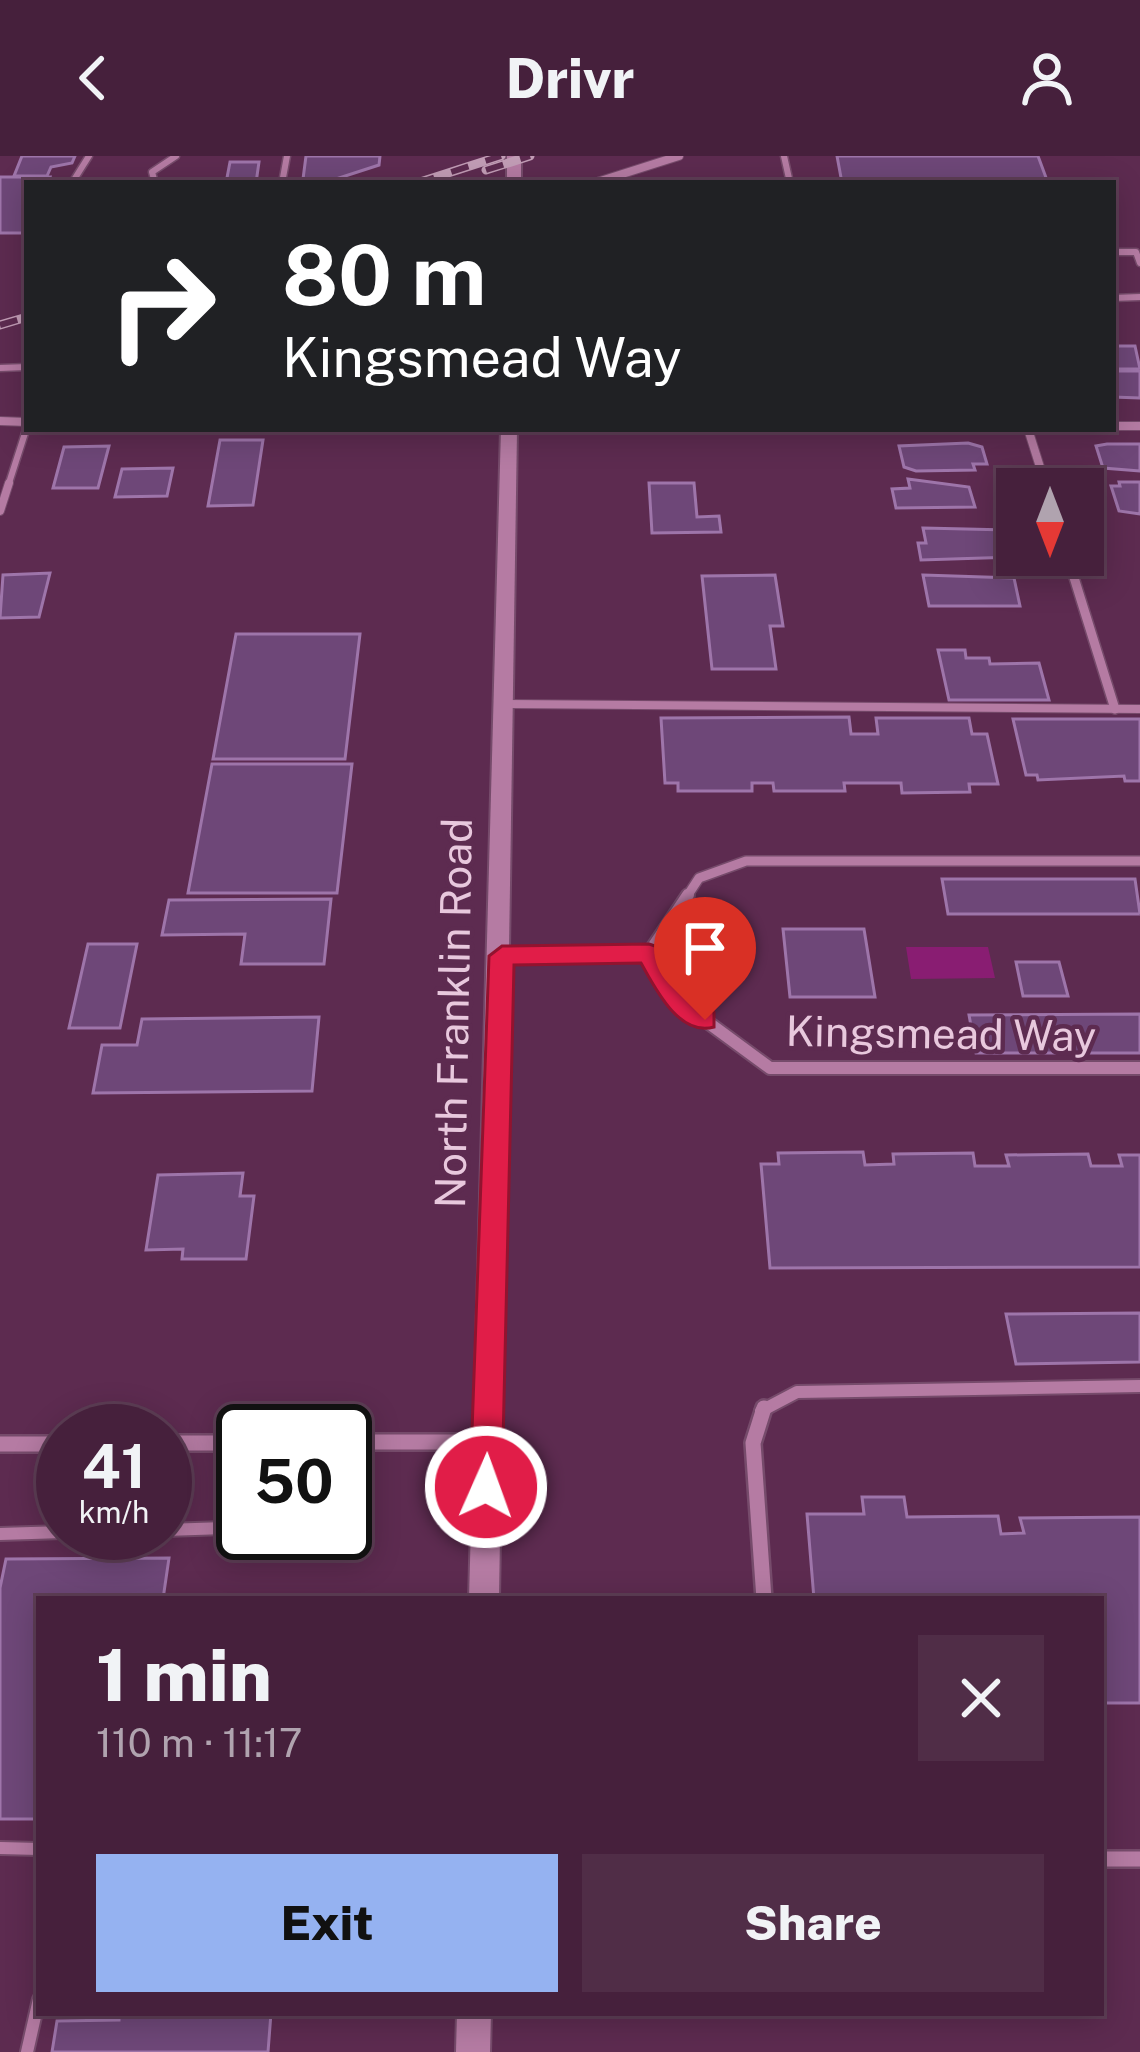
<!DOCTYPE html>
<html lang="en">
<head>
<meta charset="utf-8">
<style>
  body { margin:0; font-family:"Public Sans",sans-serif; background:#502d47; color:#f1f3f6; height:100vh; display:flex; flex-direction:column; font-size:45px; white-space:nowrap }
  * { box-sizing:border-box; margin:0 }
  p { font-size:39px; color:#b0a3af }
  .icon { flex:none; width:66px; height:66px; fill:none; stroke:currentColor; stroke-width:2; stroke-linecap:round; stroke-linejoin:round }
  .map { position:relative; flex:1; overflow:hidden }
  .side { position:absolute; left:36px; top:1440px; width:1068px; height:420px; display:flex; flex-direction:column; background:#46203c; border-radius:0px; box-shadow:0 6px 30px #0003,0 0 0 3px #5e3e56 }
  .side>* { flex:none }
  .guide { position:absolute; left:24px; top:24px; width:1092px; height:252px; border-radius:0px; box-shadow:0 6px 30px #0003,0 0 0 3px #5e3e56; background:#202124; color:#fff; overflow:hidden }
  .needle { width:78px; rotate:180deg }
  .tools { position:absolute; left:996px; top:312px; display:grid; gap:24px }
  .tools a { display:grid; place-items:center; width:108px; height:108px; border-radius:0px; background:#46203c; box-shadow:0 6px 30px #0003,0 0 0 3px #5e3e56; font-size:60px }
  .speed { position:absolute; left:36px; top:1248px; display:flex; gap:24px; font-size:60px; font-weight:700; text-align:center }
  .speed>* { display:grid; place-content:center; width:156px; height:156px; border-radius:50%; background:#46203c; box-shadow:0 6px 30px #0003,0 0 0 3px #5e3e56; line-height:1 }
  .speed small { font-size:30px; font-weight:400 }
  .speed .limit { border:6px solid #111; border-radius:18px; background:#fff; color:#111 }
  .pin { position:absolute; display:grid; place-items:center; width:102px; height:102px; color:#fff; margin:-123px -51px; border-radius:50% 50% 50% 0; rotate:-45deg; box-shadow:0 0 12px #0007 }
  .pin .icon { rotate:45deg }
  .me { position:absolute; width:132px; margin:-66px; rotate:2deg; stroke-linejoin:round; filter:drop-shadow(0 0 9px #0008) }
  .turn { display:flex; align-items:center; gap:42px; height:252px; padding:0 60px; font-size:54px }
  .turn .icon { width:156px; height:156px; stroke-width:2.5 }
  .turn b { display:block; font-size:84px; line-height:102px }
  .round { display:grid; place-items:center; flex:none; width:126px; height:126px; border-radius:0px; background:#502d47 }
  .summary { display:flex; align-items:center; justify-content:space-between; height:204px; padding:0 60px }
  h1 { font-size:72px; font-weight:800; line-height:90px }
  .action { display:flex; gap:24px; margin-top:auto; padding:24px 60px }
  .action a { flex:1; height:138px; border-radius:0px; background:#95b2f1; color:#111; font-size:48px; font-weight:800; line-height:138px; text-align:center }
  .action a+a { background:#502d47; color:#f1f3f6 }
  header { display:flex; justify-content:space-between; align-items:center; height:156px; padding:0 60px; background:#46203c; font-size:54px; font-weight:800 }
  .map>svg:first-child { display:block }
</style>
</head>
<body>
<header><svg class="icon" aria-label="back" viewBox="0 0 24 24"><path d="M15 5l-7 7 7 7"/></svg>Drivr<svg class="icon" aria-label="person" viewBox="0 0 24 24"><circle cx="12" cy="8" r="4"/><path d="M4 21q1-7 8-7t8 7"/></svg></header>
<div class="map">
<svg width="1140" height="1896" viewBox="0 0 1140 1896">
  <rect width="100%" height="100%" fill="#5d2b50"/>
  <polygon fill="#891d72" points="906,791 988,791 995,822 911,823"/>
  <g fill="#6e4778" stroke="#9e75aa" stroke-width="3">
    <polygon points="22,0 75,0 72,7 51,11 47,20 14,20"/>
    <polygon points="306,0 380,0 379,9 336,23 303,23"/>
    <polygon points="837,0 1038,0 1048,27 842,27"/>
    <polygon points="230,6 259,6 256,27 226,27"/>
    <polygon points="0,21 50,21 48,27 27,27 27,77 0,77"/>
    <polygon points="1113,190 1135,190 1140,213 1113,213"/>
    <polygon points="1113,215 1140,215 1140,242 1113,241"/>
    <polygon points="220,284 263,284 253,349 208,350"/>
    <polygon points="968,287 982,291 987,308 973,308 975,314 916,315 904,311 899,290"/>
    <polygon points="1107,288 1140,288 1140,315 1103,312 1096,290"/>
    <polygon points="109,290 98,332 53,332 64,291"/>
    <polygon points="173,312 167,340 115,341 122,313"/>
    <polygon points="908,323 969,331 975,351 896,352 892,333 910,332"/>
    <polygon points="1119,326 1140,326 1140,358 1119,355 1111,330 1120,330"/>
    <polygon points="649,327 694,327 697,361 719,360 721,376 652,377"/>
    <polygon points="923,372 1008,374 1014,401 921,404 918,387 926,387"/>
    <polygon points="50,417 39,461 0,462 3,419"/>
    <polygon points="775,419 783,470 770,470 776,513 712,513 702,420"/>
    <polygon points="923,419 1014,422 1020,450 929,450"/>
    <polygon points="236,478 360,478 345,603 213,603"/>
    <polygon points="938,494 965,494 966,502 989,502 990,508 1039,507 1049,544 949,544"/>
    <polygon points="849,561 851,578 878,578 876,562 969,562 972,578 987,578 998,628 969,628 970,636 902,637 901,627 844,627 845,635 774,635 773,627 752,627 752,635 678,635 678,627 665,627 661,562"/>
    <polygon points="1013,563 1140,563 1140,625 1125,625 1124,620 1038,624 1037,619 1026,619"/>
    <polygon points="212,608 352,608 337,737 188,737"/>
    <polygon points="942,723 1135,723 1140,758 948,758"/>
    <polygon points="331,743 324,808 241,808 245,778 162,779 169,744"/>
    <polygon points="783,773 864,773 875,841 790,841"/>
    <polygon points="88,788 137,788 120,872 69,872"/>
    <polygon points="1016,806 1059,806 1068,840 1023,840"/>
    <polygon points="1140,858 1140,897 976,897 969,859"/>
    <polygon points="319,861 312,935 93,937 102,889 137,889 142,863"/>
    <polygon points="863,996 865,1009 894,1008 893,998 973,997 975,1010 1009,1010 1006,999 1088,998 1091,1010 1122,1010 1119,999 1140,999 1140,1111 770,1112 761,1008 779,1008 778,997"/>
    <polygon points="243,1017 240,1040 254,1040 246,1103 182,1103 183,1093 146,1094 158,1019"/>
    <polygon points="1140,1157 1140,1206 1016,1208 1006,1158"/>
    <polygon points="862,1341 904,1341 907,1361 998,1360 1001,1378 1024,1377 1020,1362 1140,1361 1140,1547 1101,1547 1101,1443 814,1443 807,1358 864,1358"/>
    <polygon points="169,1402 163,1443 39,1443 39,1663 0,1663 0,1432 6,1403"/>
    <polygon points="119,1857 271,1857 268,1896 52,1896 57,1865 119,1864"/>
  </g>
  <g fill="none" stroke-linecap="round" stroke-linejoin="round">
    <defs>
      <g id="lane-far2">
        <polyline points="784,0 790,27"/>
        <polyline points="72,27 89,0"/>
        <polyline points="155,27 152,16 176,0"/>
        <polyline points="282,27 287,0"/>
        <polyline points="1113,96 1136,96 1140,107"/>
        <polyline points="1113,142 1140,141"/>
        <polyline points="0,212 27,211"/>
        <polyline points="8,330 27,271"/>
      </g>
      <g id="lane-far1">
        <polyline points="0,355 9,327"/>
        <polyline points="504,548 1140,553"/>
      </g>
      <g id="lane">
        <polyline points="165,1374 225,1372"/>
        <polyline points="0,1378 63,1376"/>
        <polyline points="0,1692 39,1693"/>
        <polyline points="27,1896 39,1843"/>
      </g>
      <g id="street-far3">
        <polyline points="594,27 679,0"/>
        <polyline points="0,265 27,266"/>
        <polyline points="1113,270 1140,270"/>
        <polyline points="1028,273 1046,330"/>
      </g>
      <g id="street-far2">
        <polyline points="1045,327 1047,333"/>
        <polyline points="1067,399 1115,553"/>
        <polyline points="686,742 699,722 746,705 1140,705"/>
      </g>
      <g id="street-far1">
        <polyline points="649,797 688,739"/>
        <polyline points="502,800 649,797 672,840 770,912 1140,912"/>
        <polyline points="761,1255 797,1236 1140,1230"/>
      </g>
      <g id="street">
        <polyline points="345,1286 486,1286"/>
        <polyline points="165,1287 243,1287"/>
        <polyline points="0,1288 63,1288"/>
        <polyline points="764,1443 753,1287 764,1252"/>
        <polyline points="1101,1703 1140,1703"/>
      </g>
      <g id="secondary">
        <rect x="507" y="0" width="14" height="27"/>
        <polygon points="501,273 517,273 499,1443 469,1443"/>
        <polygon points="457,1857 491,1857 490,1896 456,1896"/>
      </g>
    </defs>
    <use href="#lane-far2" stroke="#764b6b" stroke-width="9"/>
    <use href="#lane-far1" stroke="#764b6b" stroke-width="10"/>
    <use href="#lane" stroke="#764b6b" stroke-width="16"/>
    <use href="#street-far3" stroke="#764b6b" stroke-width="10"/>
    <use href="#street-far2" stroke="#764b6b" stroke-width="12"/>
    <use href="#street-far1" stroke="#764b6b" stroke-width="16"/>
    <use href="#street" stroke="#764b6b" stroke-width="20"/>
    <use href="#secondary" stroke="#764b6b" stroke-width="4"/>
    <use href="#lane-far2" stroke="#b57ba3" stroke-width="6"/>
    <use href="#lane-far1" stroke="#b57ba3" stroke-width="8"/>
    <use href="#lane" stroke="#b57ba3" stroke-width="12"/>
    <use href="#street-far3" stroke="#b57ba3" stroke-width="8"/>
    <use href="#street-far2" stroke="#b57ba3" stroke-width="9"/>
    <use href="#street-far1" stroke="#b57ba3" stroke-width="12"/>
    <use href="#street" stroke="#b57ba3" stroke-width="15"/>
    <use href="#secondary" fill="#b57ba3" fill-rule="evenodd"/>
    <defs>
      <g id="rail">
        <polyline points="486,14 530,0"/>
        <polyline points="417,27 501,0"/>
        <polyline points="0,169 27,161"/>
      </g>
    </defs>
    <use href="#rail" stroke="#c29db6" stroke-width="9"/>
    <use href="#rail" stroke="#5d2b50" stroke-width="6" stroke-dasharray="18" stroke-linecap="butt"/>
  </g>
  <path fill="#e11d48" stroke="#92132f" stroke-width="3" d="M649,788L658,791L681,832L714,856V871C679,881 655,832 641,807L514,809L502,1331L498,1342L486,1347L475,1342L470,1331L489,800L502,790Z"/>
  <g text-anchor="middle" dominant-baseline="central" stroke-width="9" stroke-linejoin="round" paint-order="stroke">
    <g font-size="42" fill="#e8c8dd" stroke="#5d2b50">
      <text transform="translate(453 857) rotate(-89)">North Franklin Road</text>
      <text transform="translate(941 877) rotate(1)">Kingsmead Way</text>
    </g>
  </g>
</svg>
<div class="tools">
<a><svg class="needle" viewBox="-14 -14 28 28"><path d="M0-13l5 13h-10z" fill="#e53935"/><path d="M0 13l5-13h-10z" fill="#b0a3af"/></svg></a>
</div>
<div class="speed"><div>41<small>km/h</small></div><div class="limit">50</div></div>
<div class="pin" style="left:705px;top:864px;background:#d93025"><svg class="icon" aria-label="arrive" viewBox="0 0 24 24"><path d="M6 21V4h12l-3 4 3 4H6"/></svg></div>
<svg class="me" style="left:486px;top:1331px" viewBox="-20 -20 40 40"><circle r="17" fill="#e11d48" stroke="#fff" stroke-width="3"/><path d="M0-11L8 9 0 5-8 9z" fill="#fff"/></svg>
<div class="guide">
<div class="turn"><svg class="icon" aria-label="right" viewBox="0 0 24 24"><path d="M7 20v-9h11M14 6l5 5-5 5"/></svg><div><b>80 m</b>Kingsmead Way</div></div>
</div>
<section class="side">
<div class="summary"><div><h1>1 min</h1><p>110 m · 11:17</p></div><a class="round"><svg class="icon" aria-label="close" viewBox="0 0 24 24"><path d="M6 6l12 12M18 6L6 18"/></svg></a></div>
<div class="action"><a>Exit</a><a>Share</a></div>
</section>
</div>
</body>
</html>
